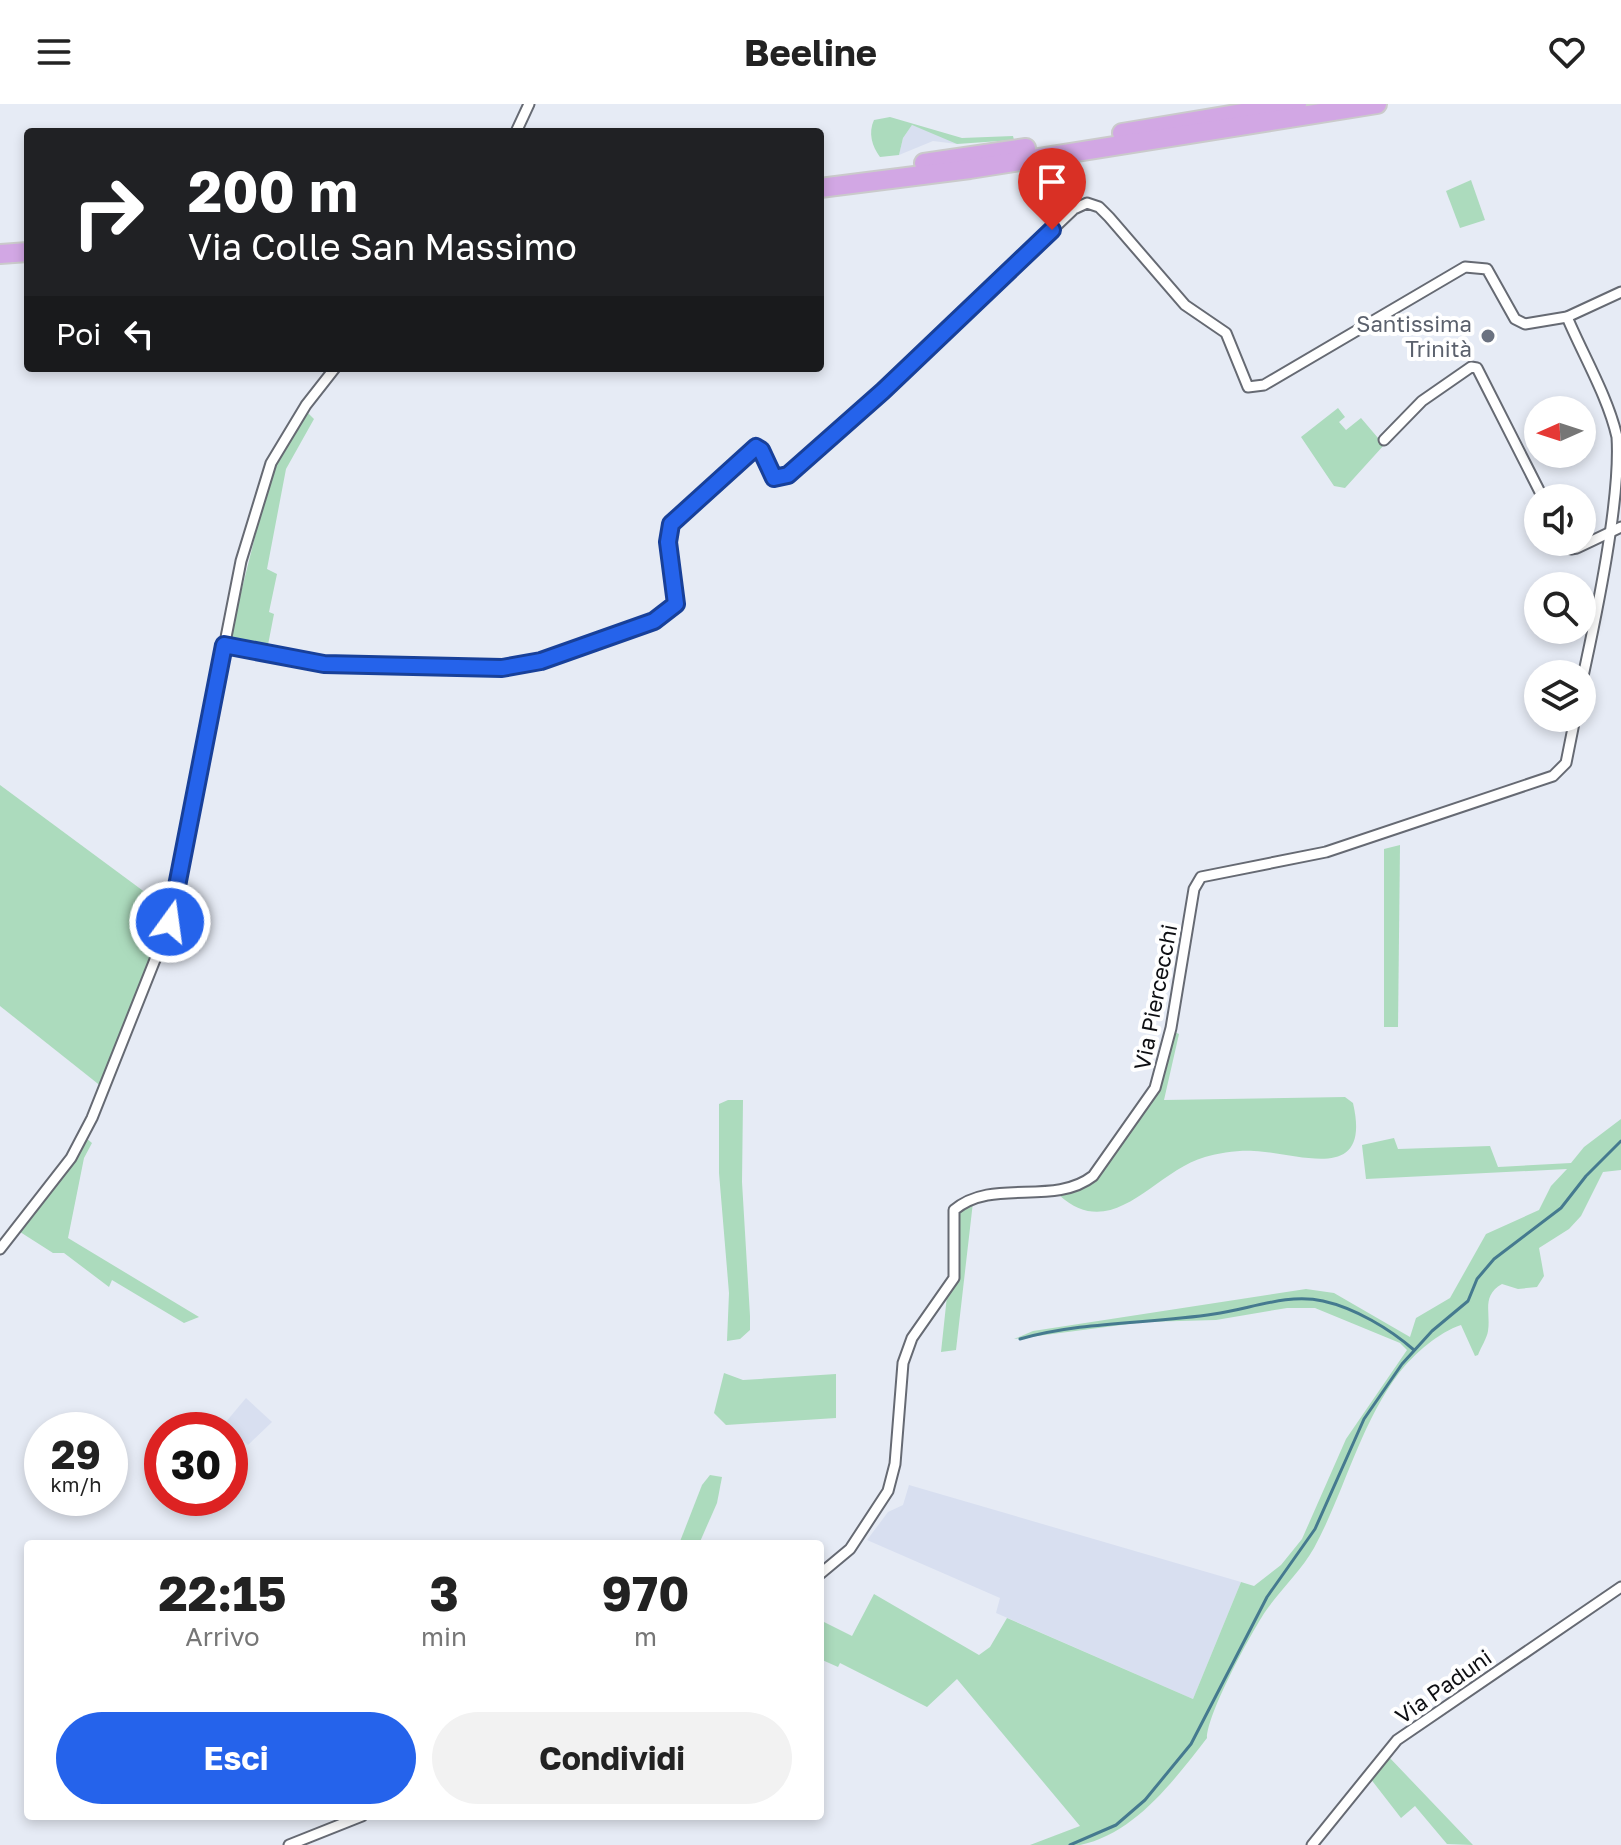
<!DOCTYPE html>
<html lang="it">
<head>
<meta charset="utf-8">
<style>
  body { margin:0; font-family:"Golos Text",sans-serif; background:#f2f2f2; color:#222; height:100vh; display:flex; flex-direction:column; font-size:30px; white-space:nowrap }
  * { box-sizing:border-box; margin:0 }
  p { font-size:26px; color:#767676 }
  .icon { flex:none; width:44px; height:44px; fill:none; stroke:currentColor; stroke-width:2; stroke-linecap:round; stroke-linejoin:round }
  .map { position:relative; flex:1; overflow:hidden }
  .sheet { position:absolute; left:24px; top:1436px; width:800px; height:280px; display:flex; flex-direction:column; background:#fff; border-radius:8px; box-shadow:0 4px 12px #0003 }
  .sheet>* { flex:none }
  .banner { position:absolute; left:24px; top:24px; width:800px; height:244px; border-radius:8px; box-shadow:0 4px 12px #0003; background:#202124; color:#fff; overflow:hidden }
  .needle { width:52px; rotate:267deg }
  .buttons { position:absolute; left:1524px; top:292px; display:grid; gap:16px }
  .buttons a { display:grid; place-items:center; width:72px; height:72px; border-radius:50%; background:#fff; box-shadow:0 4px 12px #0003; font-size:40px }
  .speed { position:absolute; left:24px; top:1308px; display:flex; gap:16px; font-size:40px; font-weight:700; text-align:center }
  .speed>* { display:grid; place-content:center; width:104px; height:104px; border-radius:50%; background:#fff; box-shadow:0 4px 12px #0003; line-height:1 }
  .speed small { font-size:20px; font-weight:400 }
  .speed .limit { border:12px solid #d22; background:#fff; color:#111 }
  .pin { position:absolute; display:grid; place-items:center; width:68px; height:68px; color:#fff; margin:-82px -34px; border-radius:50% 50% 50% 0; rotate:-45deg; box-shadow:0 0 8px #0007 }
  .pin .icon { rotate:45deg }
  .me { position:absolute; width:88px; margin:-44px; rotate:14deg; stroke-linejoin:round; filter:drop-shadow(0 0 6px #0008) }
  .turn { display:flex; align-items:center; gap:28px; height:168px; padding:0 32px; font-size:36px }
  .turn .icon { width:104px; height:104px; stroke-width:2.5 }
  .turn b { display:block; font-size:56px; line-height:68px }
  .then { display:flex; align-items:center; height:76px; padding:0 32px; background:#0003; gap:16px; font-size:30px }
  .eta { display:flex; justify-content:space-evenly; align-items:center; height:136px; text-align:center }
  .eta b { font-size:48px; font-weight:700; line-height:56px }
  .cta { display:flex; gap:16px; margin-top:auto; padding:16px 32px }
  .cta a { flex:1; height:92px; border-radius:48px; background:#2563eb; color:#fff; font-size:32px; font-weight:700; line-height:92px; text-align:center }
  .cta a+a { background:#f2f2f2; color:#222 }
  header { display:flex; justify-content:space-between; align-items:center; height:104px; padding:0 32px; background:#fff; font-size:36px; font-weight:700 }
  .map>svg:first-child { display:block }
</style>
</head>
<body>
<header><svg class="icon" aria-label="menu" viewBox="0 0 24 24"><path d="M4 6h16M4 12h16M4 18h16"/></svg>Beeline<svg class="icon" aria-label="heart" viewBox="0 0 24 24"><path d="M12 20l-8-8c-3-5 5-10 8-4 3-6 11-1 8 4z"/></svg></header>
<div class="map">
<svg width="1621" height="1741" viewBox="0 0 1621 1741">
  <rect width="100%" height="100%" fill="#e6ebf5"/>
  <g fill="#d8dff0">
    <polygon points="912,21 948,34 957,40 933,37 899,51 903,34"/>
    <polygon points="246,1294 272,1318 248,1341 225,1319"/>
    <polygon points="909,1381 1241,1478 1193,1595 996,1509 1000,1494 867,1436 888,1408 903,1401"/>
  </g>
  <g fill="#acdbbd">
    <path d="M890,13L962,34L1013,32L1014,36L957,40L912,21L903,34L899,51L880,53C872,42 868,29 874,16Z"/>
    <polygon points="1471,76 1485,116 1460,124 1446,87"/>
    <polygon points="1338,304 1345,313 1339,318 1346,326 1361,314 1384,341 1345,384 1334,382 1301,333"/>
    <polygon points="307,308 314,315 286,365 267,465 277,470 269,508 274,510 267,546 228,540 272,365"/>
    <polygon points="0,681 169,806 102,983 0,902"/>
    <polygon points="1400,741 1398,923 1384,923 1384,745"/>
    <path d="M1172,927L1179,930L1164,996L1345,993L1353,999C1372,1081 1300,1049 1254,1047C1239,1046 1219,1049 1205,1053C1153,1068 1113,1140 1059,1091L1079,1085L1155,986Z"/>
    <polygon points="728,996 743,996 742,1078 750,1212 750,1226 740,1235 727,1237 729,1189 719,1069 719,1000"/>
    <path d="M1621,1015V1066L1603,1068L1581,1112L1569,1125L1539,1144L1544,1172L1537,1183L1518,1185L1502,1180C1481,1192 1491,1208 1488,1227C1487,1234 1481,1243 1478,1251L1475,1252L1461,1221C1439,1228 1414,1250 1399,1269C1359,1322 1345,1387 1314,1444C1301,1467 1280,1486 1265,1508C1250,1531 1207,1610 1207,1634C1175,1675 1135,1730 1080,1741C1065,1741 1046,1741 1030,1741L1080,1722L957,1575L927,1603L840,1559L838,1563L820,1555V1516L852,1532L874,1490L979,1551L990,1543L1007,1514L1193,1595L1241,1478L1254,1482L1281,1461L1302,1435L1346,1335L1407,1246L1400,1239L1315,1204H1287L1216,1216L1144,1218L1014,1235L1033,1227L1306,1185L1334,1189L1410,1233L1416,1214L1450,1194L1486,1130L1539,1106L1551,1082L1567,1065L1366,1075L1362,1041L1394,1034L1398,1045L1490,1042L1498,1063L1571,1059L1584,1043Z"/>
    <polygon points="86,1034 92,1039 84,1054 68,1134 199,1213 184,1219 112,1176 109,1183 64,1149 53,1149 17,1126"/>
    <polygon points="973,1098 956,1246 941,1248 947,1192 957,1173 955,1107"/>
    <polygon points="724,1269 743,1276 836,1270 836,1314 726,1321 714,1309"/>
    <polygon points="710,1371 722,1373 717,1399 699,1440 679,1440 702,1381"/>
    <polygon points="1387,1651 1473,1741 1447,1740 1415,1702 1401,1714 1370,1674"/>
  </g>
  <g fill="none" stroke-linecap="round" stroke-linejoin="round">
    <g stroke="#457a8f" stroke-width="3">
      <path d="M1020,1235C1084,1217 1150,1220 1214,1210C1250,1205 1287,1189 1323,1197C1355,1204 1390,1225 1414,1246"/>
      <polyline points="1070,1741 1116,1721 1145,1696 1191,1640 1267,1493 1315,1425 1364,1315 1402,1260 1432,1227 1468,1197 1477,1175 1494,1155 1561,1104 1586,1072 1621,1037"/>
    </g>
    <defs>
      <g id="minor">
        <polyline points="516,28 529,0"/>
        <path d="M1567,213C1583,251 1608,293 1617,333C1621,395 1596,513 1582,577"/>
        <polyline points="1384,336 1422,297 1471,263 1477,264 1543,394"/>
        <polyline points="1565,438 1571,445 1577,444 1621,423"/>
        <polyline points="224,541 324,560 502,564 541,557 654,517 676,500 668,438 671,420 756,343 761,346 774,374 788,371 883,287 1074,105 1087,99 1099,103 1109,113 1185,201 1226,229 1248,283 1264,281 1465,163 1487,165 1515,215 1525,220 1567,213 1621,188"/>
        <polyline points="0,1145 71,1054 92,1014 170,818 241,457 271,359 306,301 335,264"/>
        <path d="M820,1470L850,1445L888,1387L895,1360L903,1259L912,1234L954,1174V1106C993,1073 1053,1103 1093,1072L1155,984L1171,924L1194,785L1201,773L1326,748L1553,672L1566,659L1575,614"/>
        <polyline points="289,1741 362,1712"/>
        <polyline points="1312,1741 1397,1636 1621,1483"/>
      </g>
      <g id="motorway">
        <polyline points="1122,29 1297,0"/>
        <polyline points="924,59 1026,44"/>
        <polyline points="820,84 970,65 1377,0"/>
        <polyline points="0,150 28,148"/>
      </g>
    </defs>
    <use href="#minor" stroke="#666a73" stroke-width="13"/>
    <use href="#motorway" stroke="#cacacb" stroke-width="22"/>
    <use href="#minor" stroke="#fff" stroke-width="9"/>
    <use href="#motorway" stroke="#d2a7e4" stroke-width="18"/>
  </g>
  <g fill="none" stroke-linecap="round" stroke-linejoin="round">
    <defs>
      <polyline id="route" points="170,818 224,541 324,560 502,564 541,557 654,517 676,500 668,438 671,420 756,343 761,346 774,374 788,371 883,287 1052,126"/>
    </defs>
    <use href="#route" stroke="#184099" stroke-width="20"/>
    <use href="#route" stroke="#2563eb" stroke-width="14"/>
  </g>
  <circle fill="#6b7280" stroke="#fff" stroke-width="3" cx="1488" cy="232" r="8"/>
  <g text-anchor="middle" dominant-baseline="central" stroke-width="8" stroke-linejoin="round" paint-order="stroke">
    <g font-size="22" fill="#5b616d" stroke="#fff" text-anchor="end">
      <text x="1472" y="219">Santissima<tspan x="1472" dy="25">Trinità</tspan></text>
    </g>
    <g font-size="22" fill="#0e0f13" stroke="#fff">
      <text transform="translate(1155 893) rotate(-79)">Via Piercecchi</text>
      <text transform="translate(1443 1582) rotate(-35)">Via Paduni</text>
    </g>
  </g>
</svg>
<div class="buttons">
<a><svg class="needle" viewBox="-14 -14 28 28"><path d="M0-13l5 13h-10z" fill="#e53935"/><path d="M0 13l5-13h-10z" fill="#767676"/></svg></a>
<a><svg class="icon" aria-label="sound" viewBox="0 0 24 24"><path d="M4 9h4l5-4v14l-5-4H4zM17 9q2 3 0 6"/></svg></a>
<a><svg class="icon" aria-label="search" viewBox="0 0 24 24"><circle cx="10" cy="10" r="6"/><path d="M15 15l6 6"/></svg></a>
<a><svg class="icon" aria-label="layers" viewBox="0 0 24 24"><path d="M12 4l9 5-9 5-9-5zM3 14l9 5 9-5"/></svg></a>
</div>
<div class="speed"><div>29<small>km/h</small></div><div class="limit">30</div></div>
<div class="pin" style="left:1052px;top:126px;background:#d93025"><svg class="icon" aria-label="arrive" viewBox="0 0 24 24"><path d="M6 21V4h12l-3 4 3 4H6"/></svg></div>
<svg class="me" style="left:170px;top:818px" viewBox="-20 -20 40 40"><circle r="17" fill="#2563eb" stroke="#fff" stroke-width="3"/><path d="M0-11L8 9 0 5-8 9z" fill="#fff"/></svg>
<div class="banner">
<div class="turn"><svg class="icon" aria-label="right" viewBox="0 0 24 24"><path d="M7 20v-9h11M14 6l5 5-5 5"/></svg><div><b>200 m</b>Via Colle San Massimo</div></div>
<div class="then">Poi<svg class="icon" aria-label="left" viewBox="0 0 24 24"><path d="M17 20v-9H6M10 6l-5 5 5 5"/></svg></div>
</div>
<section class="sheet">
<div class="eta">
<div><b>22:15</b><p>Arrivo</p></div>
<div><b>3</b><p>min</p></div>
<div><b>970</b><p>m</p></div>
</div>
<div class="cta"><a>Esci</a><a>Condividi</a></div>
</section>
</div>
</body>
</html>
